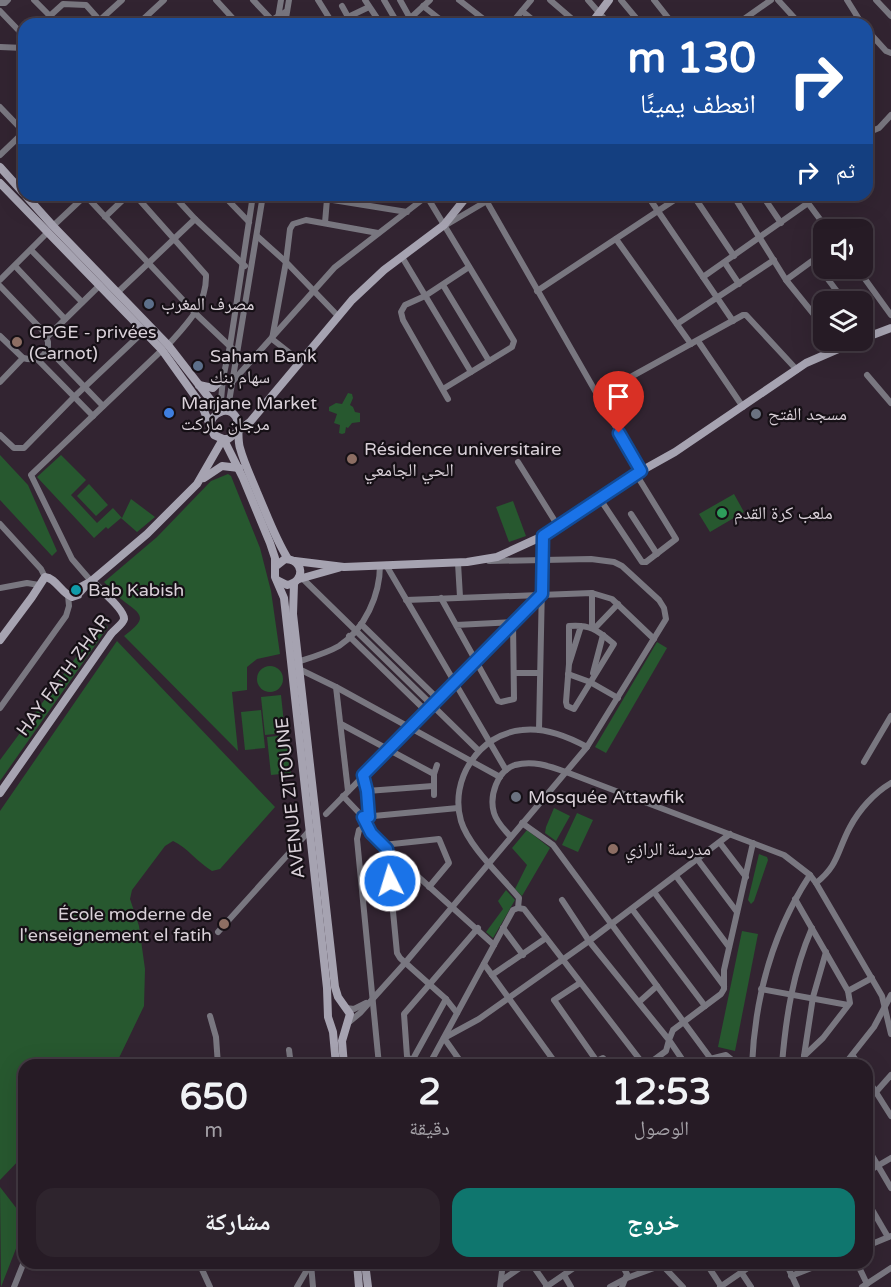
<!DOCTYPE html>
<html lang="ar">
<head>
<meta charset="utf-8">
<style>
  body { margin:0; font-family:"Varela Round","Noto Naskh Arabic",sans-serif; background:#2e242d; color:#f1f3f6; direction:rtl; height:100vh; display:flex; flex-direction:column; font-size:22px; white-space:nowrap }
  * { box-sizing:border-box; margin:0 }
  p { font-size:20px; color:#a4a1a7 }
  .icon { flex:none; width:33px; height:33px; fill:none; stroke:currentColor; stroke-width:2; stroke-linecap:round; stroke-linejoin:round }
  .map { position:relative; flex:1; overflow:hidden; direction:ltr }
  .sheet { position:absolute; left:18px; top:1059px; width:855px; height:210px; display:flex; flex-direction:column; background:#261b25; border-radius:18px; box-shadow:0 6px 24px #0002,0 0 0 2px #423942; direction:rtl }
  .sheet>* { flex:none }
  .guide { position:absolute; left:18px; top:18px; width:855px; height:183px; border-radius:18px; box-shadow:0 6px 24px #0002,0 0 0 2px #423942; direction:rtl; background:#1a4fa0; color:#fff; overflow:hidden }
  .fabs { position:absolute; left:813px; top:219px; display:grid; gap:12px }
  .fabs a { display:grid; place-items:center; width:60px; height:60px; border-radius:12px; background:#261b25; box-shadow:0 6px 24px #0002,0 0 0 2px #423942; font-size:30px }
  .pin { position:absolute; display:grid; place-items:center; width:51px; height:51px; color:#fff; margin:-62px -26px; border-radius:50% 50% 50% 0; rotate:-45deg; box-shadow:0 0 6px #0007 }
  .pin .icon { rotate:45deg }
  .me { position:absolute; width:66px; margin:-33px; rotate:355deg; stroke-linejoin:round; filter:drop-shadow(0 0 4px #0008) }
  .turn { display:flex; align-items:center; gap:21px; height:126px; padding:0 18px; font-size:27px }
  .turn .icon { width:78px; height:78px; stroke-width:2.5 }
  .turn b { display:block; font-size:42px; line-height:51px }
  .then { display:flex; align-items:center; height:57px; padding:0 18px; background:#0003; gap:12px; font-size:22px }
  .eta { display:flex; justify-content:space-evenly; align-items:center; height:102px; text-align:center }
  .eta b { font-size:36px; font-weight:700; line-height:42px }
  .primary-button { display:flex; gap:12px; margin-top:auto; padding:12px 18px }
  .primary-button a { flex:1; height:69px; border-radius:18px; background:#0f766e; color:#fff; font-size:24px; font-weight:700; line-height:69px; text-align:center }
  .primary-button a+a { background:#2e242d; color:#f1f3f6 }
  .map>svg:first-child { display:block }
</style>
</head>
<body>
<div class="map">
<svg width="891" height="1287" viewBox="0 0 891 1287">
  <rect width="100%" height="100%" fill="#322431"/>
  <g fill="#27582f">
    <polygon points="348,393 352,394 353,398 350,405 353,407 355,412 360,413 360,422 352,423 348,428 346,427 345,433 342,434 339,433 340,425 334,423 337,414 329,411 329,407 336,403 342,404"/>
    <polygon points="0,455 28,485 57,551 52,556 0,500"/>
    <polygon points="61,455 86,480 71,495 97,523 113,508 122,518 131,499 155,517 137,532 121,518 108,529 106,527 94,538 37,477"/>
    <path d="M228,474L231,476L260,548L271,591L280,654L257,659L247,667V690L232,692L238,751L124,636C149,617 142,615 121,599C115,594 110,588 104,582L157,537L211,481Z"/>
    <polygon points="89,484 108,505 96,516 77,496"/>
    <polygon points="734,494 744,512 710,532 699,514"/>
    <polygon points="513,501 526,536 509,542 496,507"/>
    <polygon points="102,622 108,627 0,781 0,760"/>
    <path d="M117,641L275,807L220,869L212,871C197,862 187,847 173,841L165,846L132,890L130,899L139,926L145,969L144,1006L118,1060L113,1065H24V1155L0,1180V811Z"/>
    <polygon points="657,642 667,648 606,753 595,747"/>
    <circle cx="270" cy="679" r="13"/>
    <polygon points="281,695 285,733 265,735 261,697"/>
    <polygon points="261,710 265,748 245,750 241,712"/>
    <polygon points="287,735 291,773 271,775 267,737"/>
    <polygon points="554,808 570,816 556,841 545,833 546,827"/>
    <polygon points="577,813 593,820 578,852 562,845"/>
    <polygon points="527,830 550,848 522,896 515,889 527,865 512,848"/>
    <polygon points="759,854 767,857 768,860 754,901 751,904 748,900"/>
    <polygon points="506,890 515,900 493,938 486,932 503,909 498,901"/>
    <polygon points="742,931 758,934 735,1051 718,1047"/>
    <polygon points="0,1187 24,1218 24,1233 17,1246 1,1287"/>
  </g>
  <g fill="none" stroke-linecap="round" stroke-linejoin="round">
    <g stroke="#797780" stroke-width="6">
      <polyline points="34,0 50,16"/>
      <polyline points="216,0 238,24"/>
      <polyline points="253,0 271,19"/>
      <polyline points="318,0 333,24"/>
      <polyline points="365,0 381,24"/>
      <polyline points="384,0 398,24"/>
      <polyline points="400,0 410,18"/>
      <polyline points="459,0 490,24"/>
      <polyline points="550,0 578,24"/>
      <polyline points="588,0 609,24"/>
      <polyline points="621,0 641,24"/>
      <polyline points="654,0 673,24"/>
      <polyline points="778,0 800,24"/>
      <polyline points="847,0 862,24"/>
      <polyline points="876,0 891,16"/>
      <polyline points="0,3 5,3 8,0"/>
      <polyline points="342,6 352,24"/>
      <polyline points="423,6 446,24"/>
      <polyline points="0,11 24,36"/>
      <polyline points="522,11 538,24"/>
      <polyline points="348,17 369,7"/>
      <polyline points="100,20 122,0"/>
      <polyline points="41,24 63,4 86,5 103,24"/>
      <polyline points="138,24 164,0"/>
      <polyline points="265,24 287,11"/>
      <polyline points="277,24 281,0"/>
      <polyline points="285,24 289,0"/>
      <polyline points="404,24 430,0"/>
      <polyline points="511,24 531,0"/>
      <polyline points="737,24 771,0"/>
      <polyline points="867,30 886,51 891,53"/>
      <polyline points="0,47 24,48"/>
      <polyline points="0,107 24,132"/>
      <polyline points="867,133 879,128 891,115"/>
      <polyline points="0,155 24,132"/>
      <polyline points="85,195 196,314 238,354"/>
      <path d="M135,195L206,275C207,305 186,325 168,345"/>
      <polyline points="173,195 195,219 245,266"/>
      <polyline points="223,195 249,222"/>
      <polyline points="302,195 407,212"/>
      <polyline points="647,195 733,321"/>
      <polyline points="693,195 734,256"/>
      <polyline points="733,195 786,280 824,327"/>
      <polyline points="762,195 781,223"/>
      <polyline points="802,195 828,230"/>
      <polyline points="487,202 641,471"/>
      <polyline points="105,217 128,195"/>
      <polyline points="325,223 327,199"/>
      <polyline points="446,225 497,195"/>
      <polyline points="53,226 86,195"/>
      <polyline points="257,236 286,262 338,316"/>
      <polyline points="616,239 691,344"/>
      <polyline points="31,250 82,302"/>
      <polyline points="402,257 471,372 512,347 514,341 426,195"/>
      <polyline points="725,263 739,284"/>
      <polyline points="15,266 65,319"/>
      <polyline points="857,268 891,315"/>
      <polyline points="703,277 808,203"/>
      <polyline points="0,280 48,232"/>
      <polyline points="786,280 812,261 815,262 845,302"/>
      <polyline points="443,285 489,361"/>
      <polyline points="0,286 45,333 48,342 48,349 103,406"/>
      <polyline points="537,291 682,195"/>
      <polyline points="118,292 195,219"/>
      <polyline points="677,324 774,260"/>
      <polyline points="862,326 870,336"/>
      <path d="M0,336L23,358C34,361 42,359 48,349"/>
      <polyline points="47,337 100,285"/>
      <polyline points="834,340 840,348"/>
      <polyline points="698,341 743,407"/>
      <polyline points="37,359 93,416"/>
      <polyline points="300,361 272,339 286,262 290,229 293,224 306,220 378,233"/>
      <polyline points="867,375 891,403"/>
      <polyline points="233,381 335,267 427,196"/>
      <polyline points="0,382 23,358"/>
      <polyline points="443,389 471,372"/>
      <polyline points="598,395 743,315 746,315 797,370"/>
      <polyline points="448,399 403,320 401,312 405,305 425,296 469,267"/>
      <polyline points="220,411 223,378 230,346 253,195"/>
      <polyline points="232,413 229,402 263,195"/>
      <polyline points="0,435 14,448 24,448 74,397 144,331"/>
      <polyline points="518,462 558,526"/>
      <polyline points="600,499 642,562 646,562 676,539 636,474"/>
      <polyline points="631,514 657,554"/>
      <polyline points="0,524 41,569 45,577"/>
      <polyline points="458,563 460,597"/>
      <polyline points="386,565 506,770"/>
      <polyline points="302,578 479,751"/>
      <polyline points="91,581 72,559 31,475 162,350"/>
      <polyline points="0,588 27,583 39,585"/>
      <polyline points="441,598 498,701 501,702 514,699 513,622 456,625"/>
      <polyline points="406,600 592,593 612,599 654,639"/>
      <polyline points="361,624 438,699"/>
      <polyline points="592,628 592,593"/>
      <polyline points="595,628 618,604"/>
      <polyline points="349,636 426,711"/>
      <path d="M300,661C313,657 327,653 339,646C365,629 380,595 380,565"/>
      <path d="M569,664V626C591,624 598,631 614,644L574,709L567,706L566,702L569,664L581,626"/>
      <polyline points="301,670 336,687 500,777"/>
      <polyline points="514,673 540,673"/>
      <polyline points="593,673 603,635"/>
      <polyline points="568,674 590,682 618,698"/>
      <polyline points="336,687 348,791"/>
      <polyline points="0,708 66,616 69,606 68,595"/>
      <polyline points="341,724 434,774"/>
      <polyline points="539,730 543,536"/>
      <polyline points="864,762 891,716"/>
      <polyline points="363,775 369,817"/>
      <polyline points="367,791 433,786"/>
      <polyline points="434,795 434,774 437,765"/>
      <polyline points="343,796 363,817 373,836 494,945"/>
      <polyline points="326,814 542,594"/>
      <polyline points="363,817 458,808"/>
      <polyline points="522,823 553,845 711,1059"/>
      <polyline points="367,825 359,830 357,839 379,1065"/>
      <path d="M510,836C504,829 497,823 494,813C489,796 497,771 515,765C533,760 549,766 566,772L784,855L810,875L816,883L882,996L891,1034"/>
      <polyline points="720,843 746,877"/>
      <polyline points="383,845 439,839 449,863 429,887"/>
      <polyline points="387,849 397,953 400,958 446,999 457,1013"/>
      <polyline points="698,860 737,912"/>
      <polyline points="676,876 729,947"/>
      <path d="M816,883C839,865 837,851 850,827C859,810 874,793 891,783"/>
      <polyline points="654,892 724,986"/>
      <polyline points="795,899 848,991"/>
      <polyline points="562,900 589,941 669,1040 666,1051 647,1065"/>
      <polyline points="518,908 524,909 644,1065"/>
      <polyline points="632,909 705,1006"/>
      <polyline points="503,928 523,955"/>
      <polyline points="218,932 310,830"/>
      <polyline points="484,964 557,1065"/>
      <polyline points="492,975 546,938"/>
      <polyline points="580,983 554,1000 596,1060"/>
      <polyline points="761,989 848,1005"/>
      <polyline points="446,999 413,1059 409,1059 407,1056 404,1014 478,928"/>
      <polyline points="639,1002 657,986"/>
      <polyline points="346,1008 354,1009 366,1003"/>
      <polyline points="210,1016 216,1037 218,1065"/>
      <polyline points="348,1023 360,1013 405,963 587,747 666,619 664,608 659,600 622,566 614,562 591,559 489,561"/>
      <polyline points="289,1050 291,1065"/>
      <polyline points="804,1056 813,997 826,952"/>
      <polyline points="853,1056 859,1065"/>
      <path d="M782,1064C786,1016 793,972 812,928"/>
      <path d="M429,1065L513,910L518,908L519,898C501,876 469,847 461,821C449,780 479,734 522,730C545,727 567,736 587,747"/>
      <polyline points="463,1065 444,1038 479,1019 589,941 730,834"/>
      <polyline points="588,1065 603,1058 610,1065"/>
      <polyline points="686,1065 669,1040 673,1030 721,994 724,989 724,970 753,843"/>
      <polyline points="686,1065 726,1055 736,1063 800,1065"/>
      <path d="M752,1065C755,997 772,933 810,875"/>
      <polyline points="803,1065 804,1056 823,1038 850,1003 848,991 872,978"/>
      <polyline points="844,1065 874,1027 891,995"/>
      <polyline points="867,1078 891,1116"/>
      <polyline points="876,1092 891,1075"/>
      <polyline points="867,1147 891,1188"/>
      <polyline points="867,1172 891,1158"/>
      <polyline points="867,1201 888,1237"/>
      <polyline points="867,1246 891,1236"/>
      <polyline points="199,1263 210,1287"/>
      <polyline points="531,1263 547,1286"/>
      <polyline points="621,1263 627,1274 622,1287"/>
      <polyline points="706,1263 721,1286"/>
      <polyline points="786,1263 797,1287"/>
      <polyline points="857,1263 867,1284"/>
      <polyline points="311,1264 313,1287"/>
      <polyline points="741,1272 751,1287"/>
      <polyline points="564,1275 571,1287"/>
      <polyline points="791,1276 824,1263"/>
      <polyline points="501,1281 527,1263"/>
      <polyline points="14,1287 24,1262"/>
      <polyline points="297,1287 311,1263"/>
      <polyline points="500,1287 503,1263"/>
      <polyline points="546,1287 581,1263"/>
      <polyline points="610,1287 627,1278 662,1265 683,1287"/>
      <polyline points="720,1287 755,1263"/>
      <polyline points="862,1287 891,1268"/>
    </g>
    <g stroke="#a6a3b1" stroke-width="8">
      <polyline points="591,24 609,0"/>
      <polyline points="0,167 53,226 168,345 220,412"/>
      <polyline points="0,183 162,350 202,406 214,435 223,439 228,439 250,422 352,300 384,270 444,225 468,195"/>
      <polyline points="862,339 891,328"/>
      <polyline points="199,385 213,388 223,378"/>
      <path d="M210,426C211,414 227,404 236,417C240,424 237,439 240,448C244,463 251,477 257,492C267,515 275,538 288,559"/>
      <polyline points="224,440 243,478 270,543 275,558 275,577 284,598 327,988 328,1017 333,1032 336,1065"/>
      <polyline points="204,478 222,466 239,468"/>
      <polyline points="295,561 344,567 467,562 497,557 543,536 641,471 675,452 806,363 859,340"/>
      <path d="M276,566L285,559C304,559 306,582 287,585L277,580"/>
      <polyline points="299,579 338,568"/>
      <polyline points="89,583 147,534 197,484 223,439"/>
      <polyline points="294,584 293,614 335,987 338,997 350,1014 342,1041 344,1065"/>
      <polyline points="77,589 88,583 80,592"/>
      <path d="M0,640L32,597L45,577C56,578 61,593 72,597L78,595"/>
      <path d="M0,793L111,634C114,630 123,624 124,619C125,610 98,587 91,581"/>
      <polyline points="357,1263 359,1287"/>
      <polyline points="365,1263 368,1287"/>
    </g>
  </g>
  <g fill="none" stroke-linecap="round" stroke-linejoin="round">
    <defs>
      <polyline id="route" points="390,881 387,849 371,833 363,817 369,817 367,791 363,775 542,594 543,536 641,471 619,433"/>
    </defs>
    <use href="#route" stroke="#114b97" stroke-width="15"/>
    <use href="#route" stroke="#1a73e8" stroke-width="10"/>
  </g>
  <g fill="#5c6f8a" stroke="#161016" stroke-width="2">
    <circle cx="149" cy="304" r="6"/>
    <circle cx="198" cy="366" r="6"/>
  </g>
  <g fill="#8d6e63" stroke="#161016" stroke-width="2">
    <circle cx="17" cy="342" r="6"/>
    <circle cx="352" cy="459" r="6"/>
    <circle cx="613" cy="849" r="6"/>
    <circle cx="224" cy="924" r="6"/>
  </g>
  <circle fill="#3f7fe0" stroke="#161016" stroke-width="2" cx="169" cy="413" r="6"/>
  <g fill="#6b7280" stroke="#161016" stroke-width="2">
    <circle cx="756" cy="414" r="6"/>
    <circle cx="516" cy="797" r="6"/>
  </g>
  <circle fill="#2e9e5b" stroke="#161016" stroke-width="2" cx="722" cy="513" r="6"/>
  <circle fill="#0f9aa8" stroke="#161016" stroke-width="2" cx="76" cy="590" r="6"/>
  <g text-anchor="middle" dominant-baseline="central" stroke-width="4.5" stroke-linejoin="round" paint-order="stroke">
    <g font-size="18" fill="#d9d0d8" stroke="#161016" text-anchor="start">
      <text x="161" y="304">مصرف المغرب</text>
      <text x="29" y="332">CPGE - privées<tspan x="29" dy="21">(Carnot)</tspan></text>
      <text x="210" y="356">Saham Bank<tspan x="210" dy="21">سهام بنك</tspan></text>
      <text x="181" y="403">Marjane Market<tspan x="181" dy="21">مرجان ماركت</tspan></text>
      <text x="768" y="414">مسجد الفتح</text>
      <text x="364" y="449">Résidence universitaire<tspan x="364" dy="21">الحي الجامعي</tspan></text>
      <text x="734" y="513">ملعب كرة القدم</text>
      <text x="88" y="590">Bab Kabish</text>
      <text x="528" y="797">Mosquée Attawfik</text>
      <text x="625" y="849">مدرسة الرازي</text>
      <text x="212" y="914" text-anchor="end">École moderne de<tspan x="212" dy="21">l'enseignement el fatih</tspan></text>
    </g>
    <g font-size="18" fill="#d9d0d8" stroke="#161016">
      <text transform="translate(63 675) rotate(-54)">HAY FATH ZHAR</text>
      <text transform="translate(290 798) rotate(-96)">AVENUE ZITOUNE</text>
    </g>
  </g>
</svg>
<div class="fabs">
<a><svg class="icon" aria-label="sound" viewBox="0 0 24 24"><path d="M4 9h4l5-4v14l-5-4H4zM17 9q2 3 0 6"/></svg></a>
<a><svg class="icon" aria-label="layers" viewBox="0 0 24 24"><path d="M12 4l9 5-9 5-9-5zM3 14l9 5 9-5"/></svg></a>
</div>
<div class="pin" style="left:619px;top:433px;background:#d93025"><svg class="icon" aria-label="arrive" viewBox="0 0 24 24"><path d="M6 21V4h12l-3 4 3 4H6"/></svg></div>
<svg class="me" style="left:390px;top:881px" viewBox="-20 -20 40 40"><circle r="17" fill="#1a73e8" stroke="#fff" stroke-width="3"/><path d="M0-11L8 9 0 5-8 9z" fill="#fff"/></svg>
<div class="guide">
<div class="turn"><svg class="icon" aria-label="right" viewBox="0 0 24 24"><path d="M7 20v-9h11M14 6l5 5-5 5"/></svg><div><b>130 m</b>انعطف يمينًا</div></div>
<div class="then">ثم<svg class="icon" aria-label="right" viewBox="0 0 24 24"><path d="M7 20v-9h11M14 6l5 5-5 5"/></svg></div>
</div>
<section class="sheet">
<div class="eta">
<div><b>12:53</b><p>الوصول</p></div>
<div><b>2</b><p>دقيقة</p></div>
<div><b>650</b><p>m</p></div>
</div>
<div class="primary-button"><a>خروج</a><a>مشاركة</a></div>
</section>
</div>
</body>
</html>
